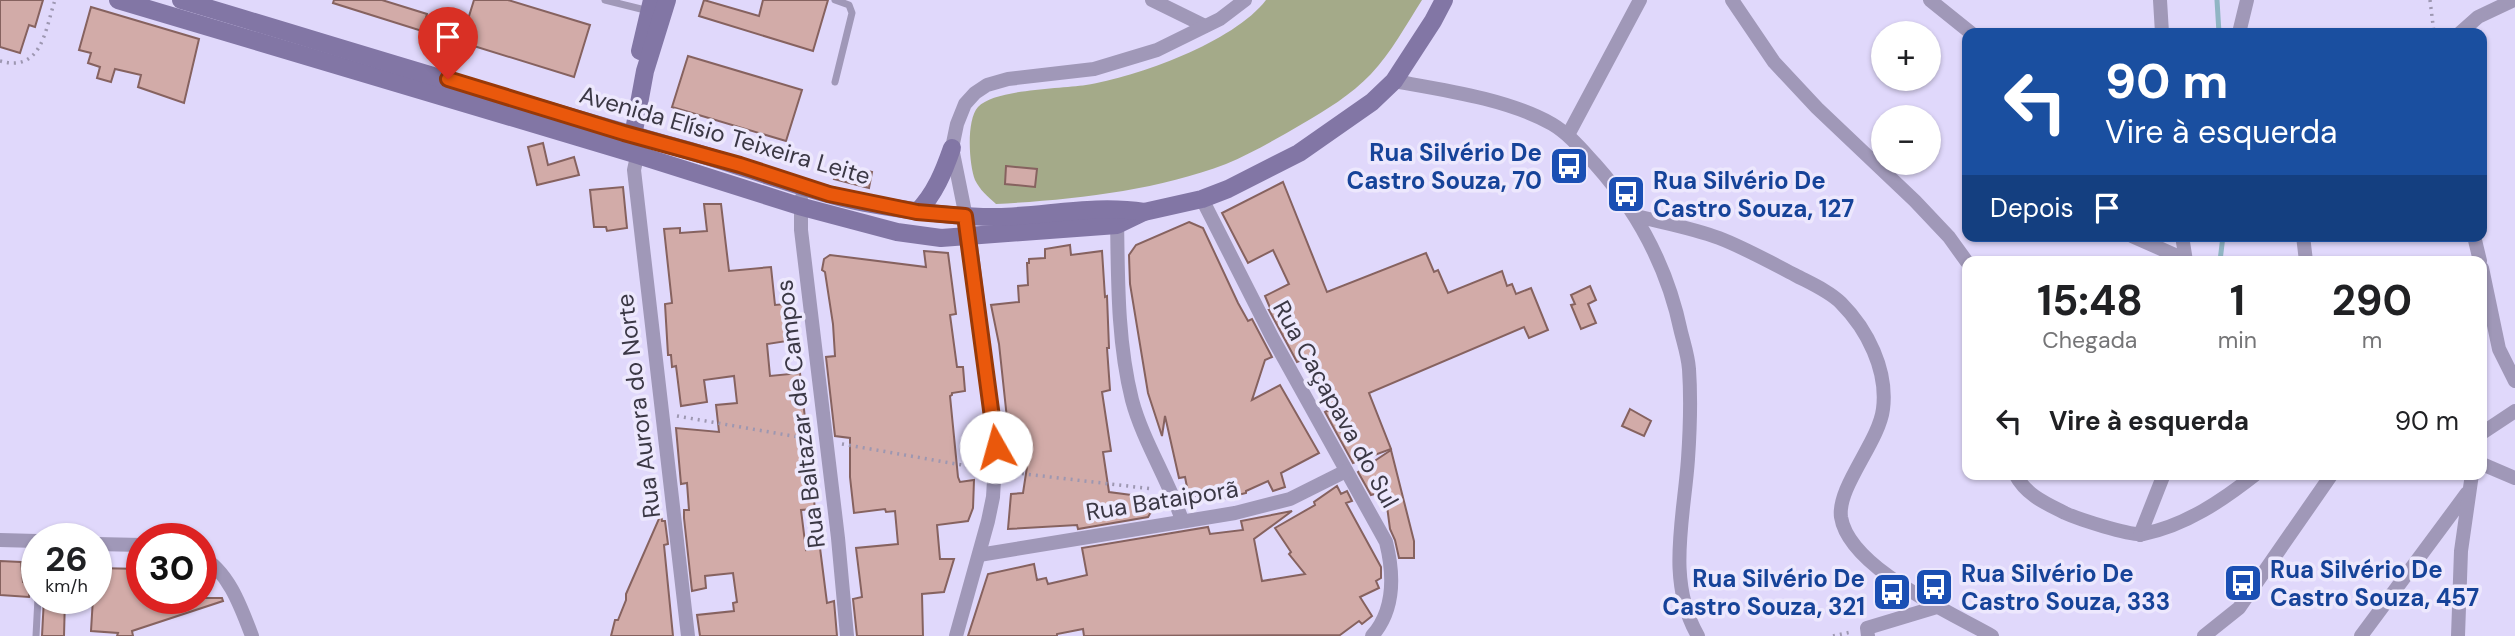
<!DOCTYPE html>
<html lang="pt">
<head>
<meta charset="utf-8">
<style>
  body { margin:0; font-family:"DM Sans",sans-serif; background:#f6f6f6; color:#202124; height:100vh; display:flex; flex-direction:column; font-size:26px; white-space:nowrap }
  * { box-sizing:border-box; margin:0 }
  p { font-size:23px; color:#757577 }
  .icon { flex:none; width:38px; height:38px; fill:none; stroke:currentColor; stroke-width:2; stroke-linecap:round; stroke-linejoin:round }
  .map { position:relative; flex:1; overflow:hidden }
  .panel { position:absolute; left:1962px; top:256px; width:525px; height:224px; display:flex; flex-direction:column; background:#fff; border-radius:14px; box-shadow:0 2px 5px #0004 }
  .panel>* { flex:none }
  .banner { position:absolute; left:1962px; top:28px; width:525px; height:214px; border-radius:14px; box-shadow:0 2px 5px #0004; background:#1a4fa0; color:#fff; overflow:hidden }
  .buttons { position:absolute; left:1871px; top:21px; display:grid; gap:14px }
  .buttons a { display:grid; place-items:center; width:70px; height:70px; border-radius:50%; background:#fff; box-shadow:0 2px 5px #0004; font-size:35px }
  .speed { position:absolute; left:21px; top:523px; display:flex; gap:14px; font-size:35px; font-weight:700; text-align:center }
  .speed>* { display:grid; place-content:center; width:91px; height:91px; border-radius:50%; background:#fff; box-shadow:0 2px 5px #0004; line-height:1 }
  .speed small { font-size:18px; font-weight:400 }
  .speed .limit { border:10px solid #d22; background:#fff; color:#111 }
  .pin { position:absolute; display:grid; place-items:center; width:60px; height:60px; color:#fff; margin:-72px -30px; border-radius:50% 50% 50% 0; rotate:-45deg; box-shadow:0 0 7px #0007 }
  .pin .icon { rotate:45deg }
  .me { position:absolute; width:77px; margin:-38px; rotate:353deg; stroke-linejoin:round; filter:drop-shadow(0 0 5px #0008) }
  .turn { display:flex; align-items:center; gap:24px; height:147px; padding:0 28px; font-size:32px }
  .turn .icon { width:91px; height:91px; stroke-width:2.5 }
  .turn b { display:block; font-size:49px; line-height:60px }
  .then { display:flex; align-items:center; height:66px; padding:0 28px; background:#0003; gap:14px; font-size:26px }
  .eta { display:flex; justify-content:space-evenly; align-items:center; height:119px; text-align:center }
  .eta b { font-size:42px; font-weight:700; line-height:49px }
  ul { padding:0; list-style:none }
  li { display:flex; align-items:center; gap:21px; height:91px; padding:0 28px }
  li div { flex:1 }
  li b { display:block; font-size:26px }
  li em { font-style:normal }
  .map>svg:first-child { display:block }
</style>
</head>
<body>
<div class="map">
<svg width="2515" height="636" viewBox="0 0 2515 636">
  <rect width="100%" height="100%" fill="#e0d8fb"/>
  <path fill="#a4aa89" d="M1266,0H1422C1406,25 1391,53 1371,74C1351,95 1326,110 1302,124C1278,138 1252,153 1226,164C1155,191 1072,200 996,204C987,196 980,190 975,180C969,165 966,120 978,107C995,89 1060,89 1086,85C1137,77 1234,42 1266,0Z"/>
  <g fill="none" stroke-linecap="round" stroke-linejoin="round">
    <g stroke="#90b5c4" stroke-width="5">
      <polyline points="2217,0 2219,33"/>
      <polyline points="2220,261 2223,236"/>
    </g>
  </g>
  <g fill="#d2aba8" stroke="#86625f" stroke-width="2">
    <polygon points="0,0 43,0 35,27 29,25 20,53 0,47"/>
    <polygon points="334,0 382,0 427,14 422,31 333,3"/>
    <polygon points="474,0 508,0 590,25 574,77 461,42"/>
    <polygon points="704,0 759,16 763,0 828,0 813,51 699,16"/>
    <polygon points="91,7 199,39 184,103 138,87 141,75 115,69 111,82 97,78 100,67 88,63 91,53 79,50"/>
    <polygon points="688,56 802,90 786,141 672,107"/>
    <polygon points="543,143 548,165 574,157 579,175 537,185 528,147"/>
    <polygon points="838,163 872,172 869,188 834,179"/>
    <polygon points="1006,166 1037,169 1035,187 1005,184"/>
    <polygon points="1283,182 1327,292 1426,253 1434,272 1438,270 1448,293 1502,271 1507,286 1512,284 1516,294 1531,288 1548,330 1529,338 1524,327 1369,393 1391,449 1353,463 1325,412 1333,408 1307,358 1297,362 1269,310 1271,310 1265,296 1289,284 1273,250 1248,263 1222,213"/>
    <polygon points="623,187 627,228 607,231 606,227 594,227 590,190"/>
    <polygon points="704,204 721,204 729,271 771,267 775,305 786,304 794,314 794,322 785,323 787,341 767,344 770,376 800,373 815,509 801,510 806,550 820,548 827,603 834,601 837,636 700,636 697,615 734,611 733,603 737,602 733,573 705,576 706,588 692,591 684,518 684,510 689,510 687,483 681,484 676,428 719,432 716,405 737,403 734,376 704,380 707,402 681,406 676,366 672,367 671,355 668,355 665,304 672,303 664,229 680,228 680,233 707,231"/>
    <polygon points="1189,222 1203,228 1238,303 1248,321 1252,319 1272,357 1265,360 1252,400 1280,385 1319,453 1281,473 1285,487 1273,491 1268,481 1246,491 1246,493 1218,500 1216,491 1189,497 1185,477 1179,478 1165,416 1162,436 1148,393 1130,284 1129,255 1136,245"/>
    <polygon points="1070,245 1071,255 1102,251 1105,297 1107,296 1109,348 1107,348 1110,390 1102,392 1111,451 1103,452 1109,492 1155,498 1154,507 1148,517 1078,529 1077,525 1008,529 1011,494 1023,493 1027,467 1012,465 999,344 991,305 1019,302 1018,286 1028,285 1027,263 1029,263 1029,259 1045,258 1045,249"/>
    <polygon points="924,251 948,253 956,314 950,315 957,367 963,367 965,391 952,393 952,395 950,396 958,477 960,482 974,480 973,508 968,521 937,525 940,559 954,559 944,592 922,594 923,636 857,636 853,599 862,597 856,548 898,544 895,511 886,512 885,509 854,513 850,477 850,438 835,436 826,357 835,356 833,324 825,272 822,270 824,259 830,255 926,267"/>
    <polygon points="1590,286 1596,300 1588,304 1596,323 1581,329 1571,305 1575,304 1571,295"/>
    <polygon points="1630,409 1651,421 1644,436 1622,426"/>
    <polygon points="1391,450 1414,541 1414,558 1399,558 1395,540 1390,529 1385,491 1371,495 1358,472"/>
    <polygon points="1337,486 1341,494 1347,491 1352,501 1346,503 1381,567 1381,578 1376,581 1379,588 1360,597 1372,616 1362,624 1359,621 1340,635 1084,636 1083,629 1057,634 1057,636 968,636 988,574 1034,564 1037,580 1046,578 1048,584 1087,575 1082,548 1208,527 1210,534 1243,530 1241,521 1292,511 1254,539 1262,581 1305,574 1289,554 1291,552 1275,528 1315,505 1314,502"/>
    <polygon points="661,514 662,521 665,521 668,544 664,545 673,636 611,636 615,620 618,620 626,600 626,594"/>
    <polygon points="0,561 21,562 23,582 30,583 29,597 0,595"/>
    <polygon points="96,568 142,569 142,598 222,598 223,601 132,631 133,636 117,636 118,633 91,631 93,598 96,598"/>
    <polygon points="44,598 65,598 64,636 42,636"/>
  </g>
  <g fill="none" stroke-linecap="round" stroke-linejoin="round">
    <g stroke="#9d97b1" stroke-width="3.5" stroke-dasharray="2 5" stroke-linecap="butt">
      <polyline points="2430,0 2434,33"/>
      <path d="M0,61C42,73 45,30 55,0"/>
      <polyline points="677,416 810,439"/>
      <polyline points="842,444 979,468"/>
      <polyline points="1008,472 1153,489"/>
      <polyline points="1833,636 1851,632"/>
    </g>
    <g stroke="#a098b8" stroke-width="7">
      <polyline points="605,0 649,11"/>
      <polyline points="835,0 849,5 852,13 835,82"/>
      <polyline points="36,636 38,598"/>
    </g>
    <g stroke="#a098b8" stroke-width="14">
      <polyline points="1152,0 1205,26"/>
      <polyline points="1732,0 1774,62 1817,108 1915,201 1949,237 1967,262"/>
      <polyline points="1930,0 1971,33"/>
      <polyline points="2160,0 2162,33"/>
      <polyline points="2239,33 2247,0"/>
      <polyline points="2460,33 2478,17 2514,0"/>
      <path d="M1394,81C1444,90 1508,99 1552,124C1569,134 1582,150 1595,164C1638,212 1668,269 1681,332C1684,344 1688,356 1689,369C1691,398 1690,430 1688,459C1684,518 1666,581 1698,636"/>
      <polyline points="1568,135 1640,0"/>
      <polyline points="635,147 636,161 634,170 688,636"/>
      <polyline points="801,199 801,230 838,538 847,636"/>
      <path d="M1202,199L1272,337L1386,542C1394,574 1395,610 1372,636"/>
      <path d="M1117,216C1118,277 1117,340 1132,400C1143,441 1168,479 1182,520"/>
      <path d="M1636,216C1664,223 1692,228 1719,238C1745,248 1770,262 1795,275C1810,283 1829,291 1841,303C1867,329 1888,370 1883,409C1879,442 1837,487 1841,517C1849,568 1950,612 1992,636"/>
      <polyline points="2132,236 2186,260"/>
      <polyline points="2182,236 2186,261"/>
      <polyline points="2303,236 2306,261"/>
      <polyline points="2474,236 2480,261"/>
      <polyline points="2482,268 2499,349 2515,381"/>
      <polyline points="2482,433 2515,411"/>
      <polyline points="2482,464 2515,478"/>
      <path d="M2015,474C2026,495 2045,503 2065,513C2078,519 2130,536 2143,534C2185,526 2223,500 2256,474"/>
      <polyline points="2140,535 2164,474"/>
      <polyline points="0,540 37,541"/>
      <polyline points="96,544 142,545"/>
      <polyline points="979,555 1235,513 1290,499 1346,471"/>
      <path d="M201,556C229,572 241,607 252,636"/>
      <polyline points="956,636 988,521 993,497 996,447 970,237 952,148 957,124 965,104 975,93 987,85 1008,79 1094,69 1157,50 1220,19 1245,0"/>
      <polyline points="1868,636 1867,628 1940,606"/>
      <polyline points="2204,636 2239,608 2332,474"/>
      <polyline points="2361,636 2467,493"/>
      <polyline points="2458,636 2461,551 2472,474"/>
    </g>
    <g stroke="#8276a5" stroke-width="18">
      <polyline points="118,0 635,154 799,206 897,232 941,238 1117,225 1144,212 1202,199 1228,189 1299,153 1372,102 1394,81 1433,21 1444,0"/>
      <path d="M181,0C348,50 515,102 683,149C744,166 803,190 865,203C909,211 953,217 997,217C1046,216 1095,204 1144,212"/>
      <polyline points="640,51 652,0"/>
      <polyline points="633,136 645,71 667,0"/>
      <path d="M917,212C935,194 944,171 952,148"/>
    </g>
  </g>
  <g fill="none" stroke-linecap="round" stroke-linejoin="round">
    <defs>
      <polyline id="route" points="448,79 624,133 740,165 829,194 917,212 965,216 996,447"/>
    </defs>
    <use href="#route" stroke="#983908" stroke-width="18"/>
    <use href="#route" stroke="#ea580c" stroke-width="12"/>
  </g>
  <defs>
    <symbol id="bus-square" viewBox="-11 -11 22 22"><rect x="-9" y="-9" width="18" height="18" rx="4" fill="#1a4fb4" stroke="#ede8fd"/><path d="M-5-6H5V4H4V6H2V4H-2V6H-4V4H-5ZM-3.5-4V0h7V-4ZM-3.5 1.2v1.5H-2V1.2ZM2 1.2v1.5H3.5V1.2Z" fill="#fff"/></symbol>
  </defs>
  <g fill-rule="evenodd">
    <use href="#bus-square" x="1547" y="144" width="44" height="44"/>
    <use href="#bus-square" x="1604" y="172" width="44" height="44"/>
    <use href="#bus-square" x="2221" y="561" width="44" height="44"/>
    <use href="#bus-square" x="1912" y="565" width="44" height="44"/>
    <use href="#bus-square" x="1870" y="570" width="44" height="44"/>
  </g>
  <g text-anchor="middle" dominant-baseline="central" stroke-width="7" stroke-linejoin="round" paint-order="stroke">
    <g font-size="24" fill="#3b3845" stroke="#ede8fd">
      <text transform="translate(725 135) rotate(16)">Avenida Elísio Teixeira Leite</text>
      <text transform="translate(1336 404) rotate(61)">Rua Caçapava do Sul</text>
      <text transform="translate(638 406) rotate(-97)">Rua Aurora do Norte</text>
      <text transform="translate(800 414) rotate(-97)">Rua Baltazar de Campos</text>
      <text transform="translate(1162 500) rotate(-9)">Rua Bataiporã</text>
    </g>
    <g font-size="24" font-weight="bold" fill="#164399" stroke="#ede8fd" text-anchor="start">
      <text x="1542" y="152" text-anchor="end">Rua Silvério De<tspan x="1542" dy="28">Castro Souza, 70</tspan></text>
      <text x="1653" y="180">Rua Silvério De<tspan x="1653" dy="28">Castro Souza, 127</tspan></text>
      <text x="2270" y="569">Rua Silvério De<tspan x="2270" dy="28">Castro Souza, 457</tspan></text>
      <text x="1961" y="573">Rua Silvério De<tspan x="1961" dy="28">Castro Souza, 333</tspan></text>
      <text x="1865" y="578" text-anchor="end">Rua Silvério De<tspan x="1865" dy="28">Castro Souza, 321</tspan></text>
    </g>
  </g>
</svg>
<div class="buttons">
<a>+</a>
<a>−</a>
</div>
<div class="speed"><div>26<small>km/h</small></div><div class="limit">30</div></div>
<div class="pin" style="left:448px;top:79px;background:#d93025"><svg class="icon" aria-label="arrive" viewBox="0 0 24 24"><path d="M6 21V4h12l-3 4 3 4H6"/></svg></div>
<svg class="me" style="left:996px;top:447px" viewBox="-20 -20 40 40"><circle r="19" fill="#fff"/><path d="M0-13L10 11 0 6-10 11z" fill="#ea580c"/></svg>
<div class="banner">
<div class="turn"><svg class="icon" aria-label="left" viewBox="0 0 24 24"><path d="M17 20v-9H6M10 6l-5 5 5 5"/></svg><div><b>90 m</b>Vire à esquerda</div></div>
<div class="then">Depois<svg class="icon" aria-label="arrive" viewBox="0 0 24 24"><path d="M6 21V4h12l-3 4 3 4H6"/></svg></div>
</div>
<section class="panel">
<div class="eta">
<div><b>15:48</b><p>Chegada</p></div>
<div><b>1</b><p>min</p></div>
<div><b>290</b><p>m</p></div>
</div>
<ul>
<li><svg class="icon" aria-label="left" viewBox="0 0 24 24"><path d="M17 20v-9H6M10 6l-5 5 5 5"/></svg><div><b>Vire à esquerda</b></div><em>90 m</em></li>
</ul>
</section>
</div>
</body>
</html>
